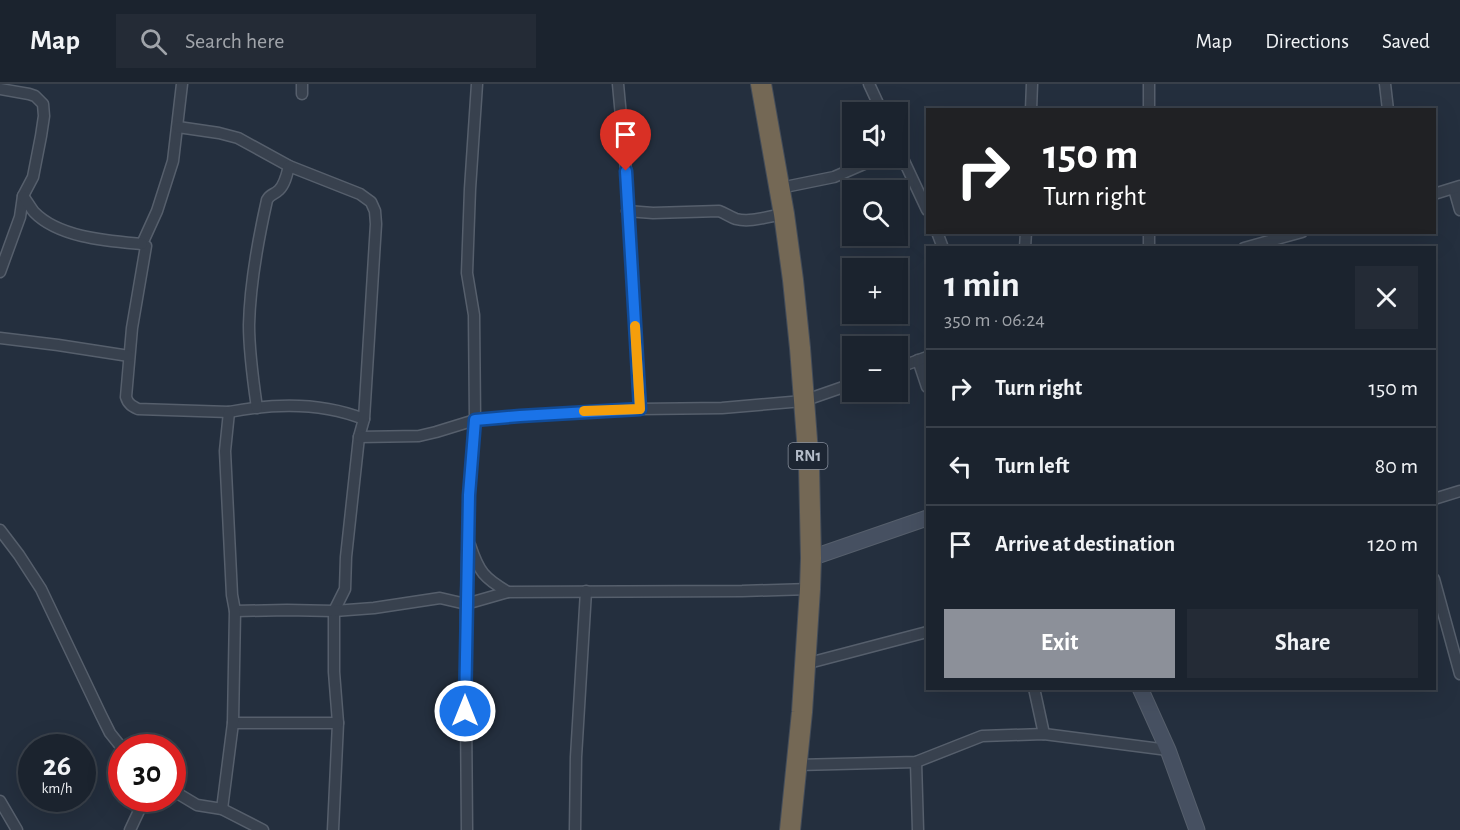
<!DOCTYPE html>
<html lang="en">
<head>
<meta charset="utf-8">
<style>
  body { margin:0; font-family:"Alegreya Sans",sans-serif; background:#242b36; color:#f1f3f6; height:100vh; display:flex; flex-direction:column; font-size:22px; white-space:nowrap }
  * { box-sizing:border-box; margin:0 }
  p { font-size:20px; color:#a0a4aa }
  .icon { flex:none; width:33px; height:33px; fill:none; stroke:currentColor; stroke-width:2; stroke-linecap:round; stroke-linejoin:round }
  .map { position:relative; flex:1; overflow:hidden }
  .sheet { position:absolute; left:926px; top:162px; width:510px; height:444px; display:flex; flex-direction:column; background:#1b232e; border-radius:0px; box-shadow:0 6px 24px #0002,0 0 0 2px #39404a }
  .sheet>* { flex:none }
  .top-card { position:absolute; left:926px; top:24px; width:510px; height:126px; border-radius:0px; box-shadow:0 6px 24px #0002,0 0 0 2px #39404a; background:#202124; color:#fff; overflow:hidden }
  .buttons { position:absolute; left:842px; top:18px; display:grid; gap:12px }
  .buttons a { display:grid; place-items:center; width:66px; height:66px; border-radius:0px; background:#1b232e; box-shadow:0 6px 24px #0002,0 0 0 2px #39404a; font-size:30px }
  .speed { position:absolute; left:18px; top:650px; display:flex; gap:12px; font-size:30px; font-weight:700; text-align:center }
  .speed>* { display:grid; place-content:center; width:78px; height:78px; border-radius:50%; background:#1b232e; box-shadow:0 6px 24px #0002,0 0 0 2px #39404a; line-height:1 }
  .speed small { font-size:15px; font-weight:400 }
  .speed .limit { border:9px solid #d22; background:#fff; color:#111 }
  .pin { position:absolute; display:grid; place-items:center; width:51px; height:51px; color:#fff; margin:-62px -26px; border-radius:50% 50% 50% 0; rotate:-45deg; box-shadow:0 0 6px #0007 }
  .pin .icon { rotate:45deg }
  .me { position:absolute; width:66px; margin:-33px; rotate:0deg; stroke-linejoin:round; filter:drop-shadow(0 0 4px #0008) }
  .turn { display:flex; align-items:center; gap:21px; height:126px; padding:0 18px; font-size:27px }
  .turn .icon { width:78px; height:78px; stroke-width:2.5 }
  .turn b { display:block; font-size:42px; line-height:51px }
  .round { display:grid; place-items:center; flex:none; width:63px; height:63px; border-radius:0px; background:#242b36 }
  .head { display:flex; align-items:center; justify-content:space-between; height:102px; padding:0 18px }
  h1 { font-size:36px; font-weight:700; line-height:45px }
  .button { display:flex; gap:12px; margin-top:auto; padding:12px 18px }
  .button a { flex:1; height:69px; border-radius:0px; background:#8c9099; color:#fff; font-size:24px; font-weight:700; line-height:69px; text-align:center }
  .button a+a { background:#242b36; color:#f1f3f6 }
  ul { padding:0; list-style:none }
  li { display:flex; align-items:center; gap:18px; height:78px; padding:0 18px; border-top:2px solid #39404a }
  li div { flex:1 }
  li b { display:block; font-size:22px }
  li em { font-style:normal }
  header { display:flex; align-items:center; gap:36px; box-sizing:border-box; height:84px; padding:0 30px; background:#1b232e; border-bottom:2px solid #39404a }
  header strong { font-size:28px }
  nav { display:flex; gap:33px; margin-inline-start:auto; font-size:21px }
  .search { width:420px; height:54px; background:#242b36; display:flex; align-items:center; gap:15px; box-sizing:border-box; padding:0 21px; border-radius:0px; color:#a0a4aa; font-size:22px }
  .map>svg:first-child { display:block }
</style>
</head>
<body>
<header>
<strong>Map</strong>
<div class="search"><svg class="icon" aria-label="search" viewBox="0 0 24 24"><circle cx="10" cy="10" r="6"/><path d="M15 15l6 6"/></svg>Search here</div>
<nav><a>Map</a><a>Directions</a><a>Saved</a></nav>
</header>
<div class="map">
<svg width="1460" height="746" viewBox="0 0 1460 746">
  <rect width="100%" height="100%" fill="#242f3e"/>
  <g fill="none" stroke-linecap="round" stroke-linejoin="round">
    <defs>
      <g id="street">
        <path d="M182,0L173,77L157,127L142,160L146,162L132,244L126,313C128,320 132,322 138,325L229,328C274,319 321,318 364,335"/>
        <polyline points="618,0 626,87 640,325"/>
        <polyline points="869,0 882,28"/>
        <polyline points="1385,0 1388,26"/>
        <polyline points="0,5 29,10 35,12 43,20 44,32 41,52 33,93 23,112 20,133 0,188"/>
        <polyline points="302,10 302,0"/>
        <polyline points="1031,26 1032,0"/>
        <polyline points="1149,26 1149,0"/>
        <polyline points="178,43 219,49 238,54 289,82 360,110 371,118 375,127 376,140 364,335 359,353 346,473 345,505 334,527 334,588 338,639 333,746"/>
        <polyline points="897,62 927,126"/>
        <polyline points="780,104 834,93 878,74"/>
        <polyline points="1454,105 1460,126"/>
        <polyline points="1434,110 1460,102"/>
        <path d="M23,112C27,117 30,123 34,128C59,154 109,157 142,160"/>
        <path d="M627,127L653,129L719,127C725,129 730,133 736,135C751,139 769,132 784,130"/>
        <polyline points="937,148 943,164"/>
        <polyline points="1025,164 1026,148"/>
        <polyline points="1149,164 1149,148"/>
        <polyline points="1244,164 1302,148"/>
        <polyline points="0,254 58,261 129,272"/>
        <polyline points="918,276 927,303"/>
        <polyline points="897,284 927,273"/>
        <path d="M257,324C253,296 249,269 249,241C250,199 258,156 267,116C270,110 274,111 279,106C285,100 287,90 289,82"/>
        <polyline points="359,353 419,352 436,348 475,336 520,332 640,325 722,324 803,317 852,300"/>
        <polyline points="1434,415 1460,407"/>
        <polyline points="0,446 19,471 41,505 101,631 110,649 122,664"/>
        <path d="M470,461C479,488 484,494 508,508"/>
        <polyline points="1434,495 1460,590"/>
        <polyline points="235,527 287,526 334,527 374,524 440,514 466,520 508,508 742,507 810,505"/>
        <polyline points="805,580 927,548"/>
        <polyline points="1034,604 1044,650"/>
        <polyline points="233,639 338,639"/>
        <polyline points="916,678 918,746"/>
        <polyline points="797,681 916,678 982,652 1044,650 1168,666"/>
        <polyline points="172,706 197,721 222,725 263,746"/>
        <polyline points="0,717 17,746"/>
        <polyline points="222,725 233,639 235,527 232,511 225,367 229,328"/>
        <polyline points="130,746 145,714"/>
        <polyline points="467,746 466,627 466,520 469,411 475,336 474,231 467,189 470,105 477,0"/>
        <polyline points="575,746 576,673 586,507"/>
      </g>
      <g id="secondary">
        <polyline points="811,474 927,434"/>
        <polyline points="1140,604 1168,666 1197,746"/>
      </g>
      <polyline id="highway" points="761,0 784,130 793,196 800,264 809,382 811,474 810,505 802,628 790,746"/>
    </defs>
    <use href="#street" stroke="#565f6c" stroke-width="13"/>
    <use href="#secondary" stroke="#565f6c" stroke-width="17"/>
    <use href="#highway" stroke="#434c59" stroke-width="22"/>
    <use href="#street" stroke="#38414e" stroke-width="10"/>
    <use href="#secondary" stroke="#465061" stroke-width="15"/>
    <use href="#highway" stroke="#746855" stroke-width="20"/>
  </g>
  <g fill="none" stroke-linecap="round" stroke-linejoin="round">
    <defs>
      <polyline id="route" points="465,627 469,411 475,336 520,332 640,325 626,87"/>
    </defs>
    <use href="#route" stroke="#114b97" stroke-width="15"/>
    <use href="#route" stroke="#1a73e8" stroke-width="10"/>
    <polyline stroke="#f59e0b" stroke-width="10" points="584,327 640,325 635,242"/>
  </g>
  <g text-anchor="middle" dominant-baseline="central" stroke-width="4.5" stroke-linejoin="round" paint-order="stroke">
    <rect fill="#1d2633" stroke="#878f9c" stroke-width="1.5" x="788.5" y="359" width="39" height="26" rx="4.5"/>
    <g font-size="16" font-weight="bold" fill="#b4bcc9">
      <text x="808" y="372">RN1</text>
    </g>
  </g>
</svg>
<div class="buttons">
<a><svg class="icon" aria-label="sound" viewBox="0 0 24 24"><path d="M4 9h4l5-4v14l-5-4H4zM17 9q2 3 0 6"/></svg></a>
<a><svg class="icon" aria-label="search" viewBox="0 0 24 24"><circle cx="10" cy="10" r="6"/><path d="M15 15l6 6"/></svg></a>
<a>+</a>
<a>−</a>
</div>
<div class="speed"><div>26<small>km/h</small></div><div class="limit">30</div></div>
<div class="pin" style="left:626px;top:87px;background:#d93025"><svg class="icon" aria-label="arrive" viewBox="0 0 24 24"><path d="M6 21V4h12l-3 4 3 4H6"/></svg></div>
<svg class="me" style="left:465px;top:627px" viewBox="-20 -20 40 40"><circle r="17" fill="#1a73e8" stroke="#fff" stroke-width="3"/><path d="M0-11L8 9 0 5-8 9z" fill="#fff"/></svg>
<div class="top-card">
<div class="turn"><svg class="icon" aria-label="right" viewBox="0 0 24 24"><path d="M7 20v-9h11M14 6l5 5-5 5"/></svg><div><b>150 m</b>Turn right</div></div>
</div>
<section class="sheet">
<div class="head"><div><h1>1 min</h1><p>350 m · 06:24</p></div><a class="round"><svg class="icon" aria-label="close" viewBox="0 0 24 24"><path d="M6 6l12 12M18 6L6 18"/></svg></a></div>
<ul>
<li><svg class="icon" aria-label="right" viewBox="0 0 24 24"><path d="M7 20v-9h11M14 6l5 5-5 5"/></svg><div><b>Turn right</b></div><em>150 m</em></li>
<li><svg class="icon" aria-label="left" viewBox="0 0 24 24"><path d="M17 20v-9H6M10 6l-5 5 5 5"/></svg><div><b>Turn left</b></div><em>80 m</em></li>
<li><svg class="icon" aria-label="arrive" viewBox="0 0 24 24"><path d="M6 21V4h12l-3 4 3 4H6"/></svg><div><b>Arrive at destination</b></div><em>120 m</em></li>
</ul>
<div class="button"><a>Exit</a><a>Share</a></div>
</section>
</div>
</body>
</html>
